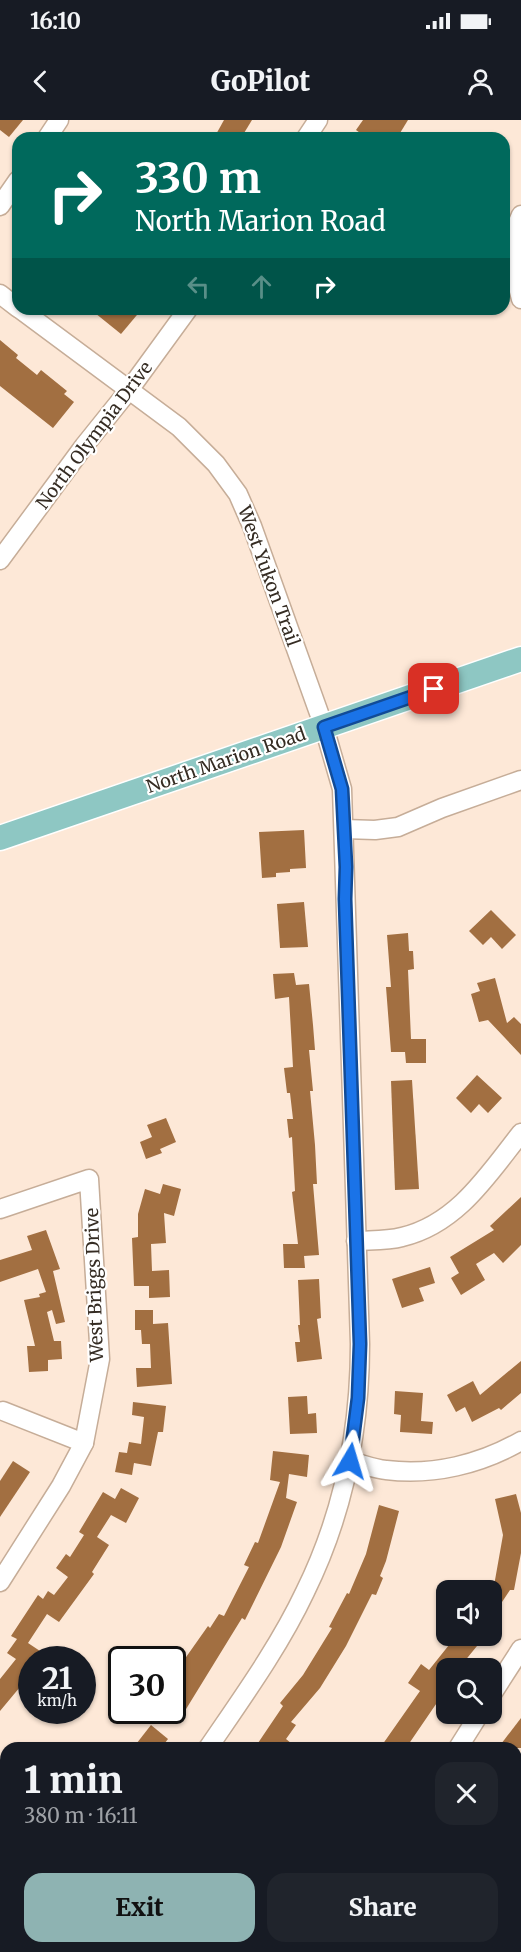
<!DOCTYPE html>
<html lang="en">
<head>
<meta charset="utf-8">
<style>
  body { margin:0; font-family:Merriweather,serif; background:#20242c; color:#f1f3f6; height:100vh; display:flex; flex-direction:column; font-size:22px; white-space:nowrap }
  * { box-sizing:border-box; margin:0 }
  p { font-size:20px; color:#9ea1a6 }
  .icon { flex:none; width:33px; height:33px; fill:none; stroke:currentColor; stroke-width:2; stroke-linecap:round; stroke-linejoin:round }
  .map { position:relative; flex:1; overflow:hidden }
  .panel { position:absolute; left:0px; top:1622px; width:522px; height:212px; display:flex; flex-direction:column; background:#171b24; border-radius:18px 18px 0 0; box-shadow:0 2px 4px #0004 }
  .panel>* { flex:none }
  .hud { position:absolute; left:12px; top:12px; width:498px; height:183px; border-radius:18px; box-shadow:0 2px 4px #0004; background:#00695c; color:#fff; overflow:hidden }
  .buttons { position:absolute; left:436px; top:1460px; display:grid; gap:12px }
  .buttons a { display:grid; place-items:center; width:66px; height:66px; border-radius:12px; background:#171b24; box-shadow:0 2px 4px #0004; font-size:30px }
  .speed { position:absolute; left:18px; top:1526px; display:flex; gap:12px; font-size:30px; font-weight:700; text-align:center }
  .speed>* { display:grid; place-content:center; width:78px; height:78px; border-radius:50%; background:#171b24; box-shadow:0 2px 4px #0004; line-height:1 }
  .speed small { font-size:15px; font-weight:400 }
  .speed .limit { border:3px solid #111; border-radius:9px; background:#fff; color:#111 }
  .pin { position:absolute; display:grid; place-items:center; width:51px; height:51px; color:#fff; margin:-26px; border-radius:12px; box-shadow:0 3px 9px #0006 }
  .me { position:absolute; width:66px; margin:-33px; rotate:7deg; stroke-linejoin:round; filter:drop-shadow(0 0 4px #0008) }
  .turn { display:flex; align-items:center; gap:21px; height:126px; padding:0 24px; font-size:27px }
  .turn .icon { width:78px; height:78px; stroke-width:2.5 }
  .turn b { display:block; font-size:42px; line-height:51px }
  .lanes { display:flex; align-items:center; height:57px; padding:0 24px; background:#0003; justify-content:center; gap:30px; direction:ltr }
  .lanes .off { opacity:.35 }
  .round { display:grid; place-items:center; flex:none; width:63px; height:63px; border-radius:18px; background:#20242c }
  .overview { display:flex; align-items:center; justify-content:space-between; height:102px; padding:0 24px }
  h1 { font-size:36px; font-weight:800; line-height:45px }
  .button { display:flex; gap:12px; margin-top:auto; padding:12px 24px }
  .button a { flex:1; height:69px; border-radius:18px; background:#8eb3b2; color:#111; font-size:24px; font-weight:800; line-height:69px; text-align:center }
  .button a+a { background:#20242c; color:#f1f3f6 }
  .status { display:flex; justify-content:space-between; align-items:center; height:42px; padding:0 30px; background:#171b24; direction:ltr }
  .status svg { height:16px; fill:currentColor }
  header { display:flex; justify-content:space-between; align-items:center; height:78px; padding:0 24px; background:#171b24; font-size:27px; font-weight:800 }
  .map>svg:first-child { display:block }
</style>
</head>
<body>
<div class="status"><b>16:10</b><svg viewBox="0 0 49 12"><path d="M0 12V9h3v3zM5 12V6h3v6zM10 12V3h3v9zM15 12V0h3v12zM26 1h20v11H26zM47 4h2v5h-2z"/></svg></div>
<header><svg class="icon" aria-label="back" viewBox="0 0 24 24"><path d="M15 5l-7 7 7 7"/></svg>GoPilot<svg class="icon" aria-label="person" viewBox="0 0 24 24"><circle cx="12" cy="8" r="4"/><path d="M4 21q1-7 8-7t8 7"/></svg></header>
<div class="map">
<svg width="521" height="1832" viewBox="0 0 521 1832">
  <rect width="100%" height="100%" fill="#fde8d7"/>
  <g fill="#a26f41">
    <polygon points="0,0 23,0 9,17 0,10"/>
    <polygon points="224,0 252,0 241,18 214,18"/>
    <polygon points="363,0 408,0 397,18 367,18 356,10"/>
    <polygon points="90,189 142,189 121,214"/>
    <polygon points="0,220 18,235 16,238 37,255 41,250 67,271 64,274 74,282 53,308 0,266"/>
    <polygon points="304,710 306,748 290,749 290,752 276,753 276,757 262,758 259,712"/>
    <polygon points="304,782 308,827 280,828 277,784"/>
    <polygon points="491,790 516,815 502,829 491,817 483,825 469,811"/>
    <polygon points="408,813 409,831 413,831 414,849 408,850 411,919 426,919 426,943 406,943 405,932 391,932 386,867 391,867 387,815"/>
    <polygon points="294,853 296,865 309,864 313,905 315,930 309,930 313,971 310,971 315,1025 317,1064 313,1064 319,1135 304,1136 305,1148 284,1148 283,1124 298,1124 292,1072 295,1071 292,1017 289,1018 287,999 293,999 290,973 287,973 284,948 293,947 289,877 275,879 273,854"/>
    <polygon points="495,858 507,903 514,897 521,904 521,935 488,900 479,902 471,874 480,871 477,863"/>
    <polygon points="477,955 502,978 488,993 479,984 471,993 456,978"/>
    <polygon points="412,960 419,1069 395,1070 391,961"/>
    <polygon points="166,998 176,1022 160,1029 162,1033 146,1039 140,1022 152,1017 147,1005"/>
    <polygon points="163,1064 181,1069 174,1096 164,1093 166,1123 151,1124 152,1151 169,1150 170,1177 149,1178 149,1166 134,1166 132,1118 138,1117 138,1094 145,1069 160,1074"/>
    <polygon points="521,1077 521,1125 503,1143 494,1133 476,1144 485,1160 461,1175 451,1158 459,1153 450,1137 494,1110 490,1106"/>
    <polygon points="46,1110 60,1149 53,1151 65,1202 56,1204 52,1190 47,1192 54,1221 61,1221 62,1239 48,1240 48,1251 29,1252 27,1226 35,1226 24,1180 40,1177 39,1174 46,1172 38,1149 0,1162 0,1140 32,1130 27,1116"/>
    <polygon points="430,1147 435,1163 419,1168 424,1181 402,1188 392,1159"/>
    <polygon points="319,1159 321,1198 317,1199 322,1239 297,1242 295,1222 300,1222 298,1205 300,1205 298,1160"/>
    <polygon points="135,1190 153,1190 153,1204 168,1203 172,1264 137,1267 136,1248 151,1248 150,1224 142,1224 141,1210 135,1210"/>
    <polygon points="521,1241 521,1273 501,1290 499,1288 472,1302 465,1287 456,1292 447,1275 473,1261 480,1275"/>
    <polygon points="395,1271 423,1273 421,1301 433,1302 432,1314 400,1312 401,1295 394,1294"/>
    <polygon points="307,1276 308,1294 316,1293 317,1313 290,1314 288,1277"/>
    <polygon points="133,1282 166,1286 163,1312 158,1312 151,1346 134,1343 132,1355 115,1352 119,1332 127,1333 129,1322 141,1324 144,1297 132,1295"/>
    <polygon points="273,1331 309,1335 307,1357 289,1354 286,1378 297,1382 281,1427 245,1500 242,1498 183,1594 172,1587 172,1557 208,1506 210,1508 219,1494 224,1496 249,1447 244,1445 255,1422 258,1423 280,1362 270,1360"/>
    <polygon points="13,1341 30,1352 0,1397 0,1361"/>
    <polygon points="121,1368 139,1378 126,1403 111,1395 97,1417 109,1425 92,1452 94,1454 59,1502 47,1494 28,1523 40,1531 35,1539 32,1539 32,1545 22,1559 25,1561 0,1591 0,1559 16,1539 7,1533 17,1519 11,1516 38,1475 43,1479 48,1471 54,1475 68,1457 56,1448 66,1434 70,1437 84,1415 79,1412 103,1372 115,1379"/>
    <polygon points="516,1374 521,1393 521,1433 514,1470 510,1470 492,1497 492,1477 503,1415 495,1379"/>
    <polygon points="379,1385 399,1391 386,1441 380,1456 383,1458 376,1475 372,1474 346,1526 320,1568 291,1602 296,1605 286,1619 297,1628 265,1628 258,1623 283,1586 280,1583 303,1555 332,1508 329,1507 347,1473 349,1474 366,1434"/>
    <polygon points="457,1515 486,1515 459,1548 447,1548 447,1568 406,1628 380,1628 420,1571 408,1563 421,1544 429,1550"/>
    <polygon points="521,1598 521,1628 498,1628"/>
    <polygon points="151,1605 168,1619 161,1628 133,1628"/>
  </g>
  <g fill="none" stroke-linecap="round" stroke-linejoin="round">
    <defs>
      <g id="minor">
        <polyline points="47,18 59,0"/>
        <polyline points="306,18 318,0"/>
        <polyline points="0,86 18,60"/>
        <polyline points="521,95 516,107 513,147 521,179"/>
        <polyline points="0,174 18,188"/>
        <path d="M20,189L179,307L216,344L238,374L252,406L324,607L342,669L360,1224C360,1310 343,1395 305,1472C279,1527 242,1578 208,1628"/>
        <polyline points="0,440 84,326 129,270 188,189"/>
        <polyline points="344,709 375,710 398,707 442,688 521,660"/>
        <polyline points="0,1089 89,1059 100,1239 84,1323 61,1366 0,1462"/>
        <path d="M356,1121C371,1120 387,1121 402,1117C457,1104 488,1055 521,1013"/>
        <polyline points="3,1291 84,1323"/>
        <path d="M350,1341C362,1344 374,1349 386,1350C433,1356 481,1344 521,1321"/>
        <polyline points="492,1574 521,1529"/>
        <polyline points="458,1628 480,1593"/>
        <polyline points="76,1832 79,1827"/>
        <polyline points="322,1832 326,1827"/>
      </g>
      <polyline id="major" points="0,718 521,539"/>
    </defs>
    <use href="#minor" stroke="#c6ad98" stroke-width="21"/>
    <use href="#major" stroke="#fff" stroke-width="27"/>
    <use href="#minor" stroke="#fff" stroke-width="18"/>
    <use href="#major" stroke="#8ec7c3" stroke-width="24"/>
  </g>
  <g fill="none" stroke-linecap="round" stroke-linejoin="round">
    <defs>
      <polyline id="route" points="350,1341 358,1278 360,1224 345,779 346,747 342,669 324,607 434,569"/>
    </defs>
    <use href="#route" stroke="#114b97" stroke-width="15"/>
    <use href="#route" stroke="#1a73e8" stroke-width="10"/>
  </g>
  <g text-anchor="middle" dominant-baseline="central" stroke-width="4.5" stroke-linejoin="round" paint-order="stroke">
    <g font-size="18" fill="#352c23" stroke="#fff">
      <text transform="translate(94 315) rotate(-53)">North Olympia Drive</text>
      <text transform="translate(269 456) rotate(70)">West Yukon Trail</text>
      <text transform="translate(226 640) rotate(-19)">North Marion Road</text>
      <text transform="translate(94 1165) rotate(-92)">West Briggs Drive</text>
    </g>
  </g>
</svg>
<div class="buttons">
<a><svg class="icon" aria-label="sound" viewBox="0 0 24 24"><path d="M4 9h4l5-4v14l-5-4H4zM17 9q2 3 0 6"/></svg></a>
<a><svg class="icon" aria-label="search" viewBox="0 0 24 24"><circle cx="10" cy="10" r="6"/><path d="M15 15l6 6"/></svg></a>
</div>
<div class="speed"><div>21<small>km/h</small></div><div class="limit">30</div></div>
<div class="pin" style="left:434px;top:569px;background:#d93025"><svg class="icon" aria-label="arrive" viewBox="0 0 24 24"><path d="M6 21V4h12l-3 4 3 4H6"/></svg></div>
<svg class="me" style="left:350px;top:1341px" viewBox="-20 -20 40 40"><path d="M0-17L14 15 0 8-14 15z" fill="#1a73e8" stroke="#fff" stroke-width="4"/></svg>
<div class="hud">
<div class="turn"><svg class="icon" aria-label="right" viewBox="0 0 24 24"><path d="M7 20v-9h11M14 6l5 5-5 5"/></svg><div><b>330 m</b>North Marion Road</div></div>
<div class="lanes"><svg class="icon off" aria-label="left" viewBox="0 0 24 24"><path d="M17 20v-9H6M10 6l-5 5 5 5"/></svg><svg class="icon off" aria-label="ahead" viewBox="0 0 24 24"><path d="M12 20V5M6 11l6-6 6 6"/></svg><svg class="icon" aria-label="right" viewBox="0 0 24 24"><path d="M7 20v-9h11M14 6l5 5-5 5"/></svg></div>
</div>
<section class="panel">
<div class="overview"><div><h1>1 min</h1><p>380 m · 16:11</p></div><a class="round"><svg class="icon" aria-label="close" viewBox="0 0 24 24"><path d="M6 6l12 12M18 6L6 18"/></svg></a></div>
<div class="button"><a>Exit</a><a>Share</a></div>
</section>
</div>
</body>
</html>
